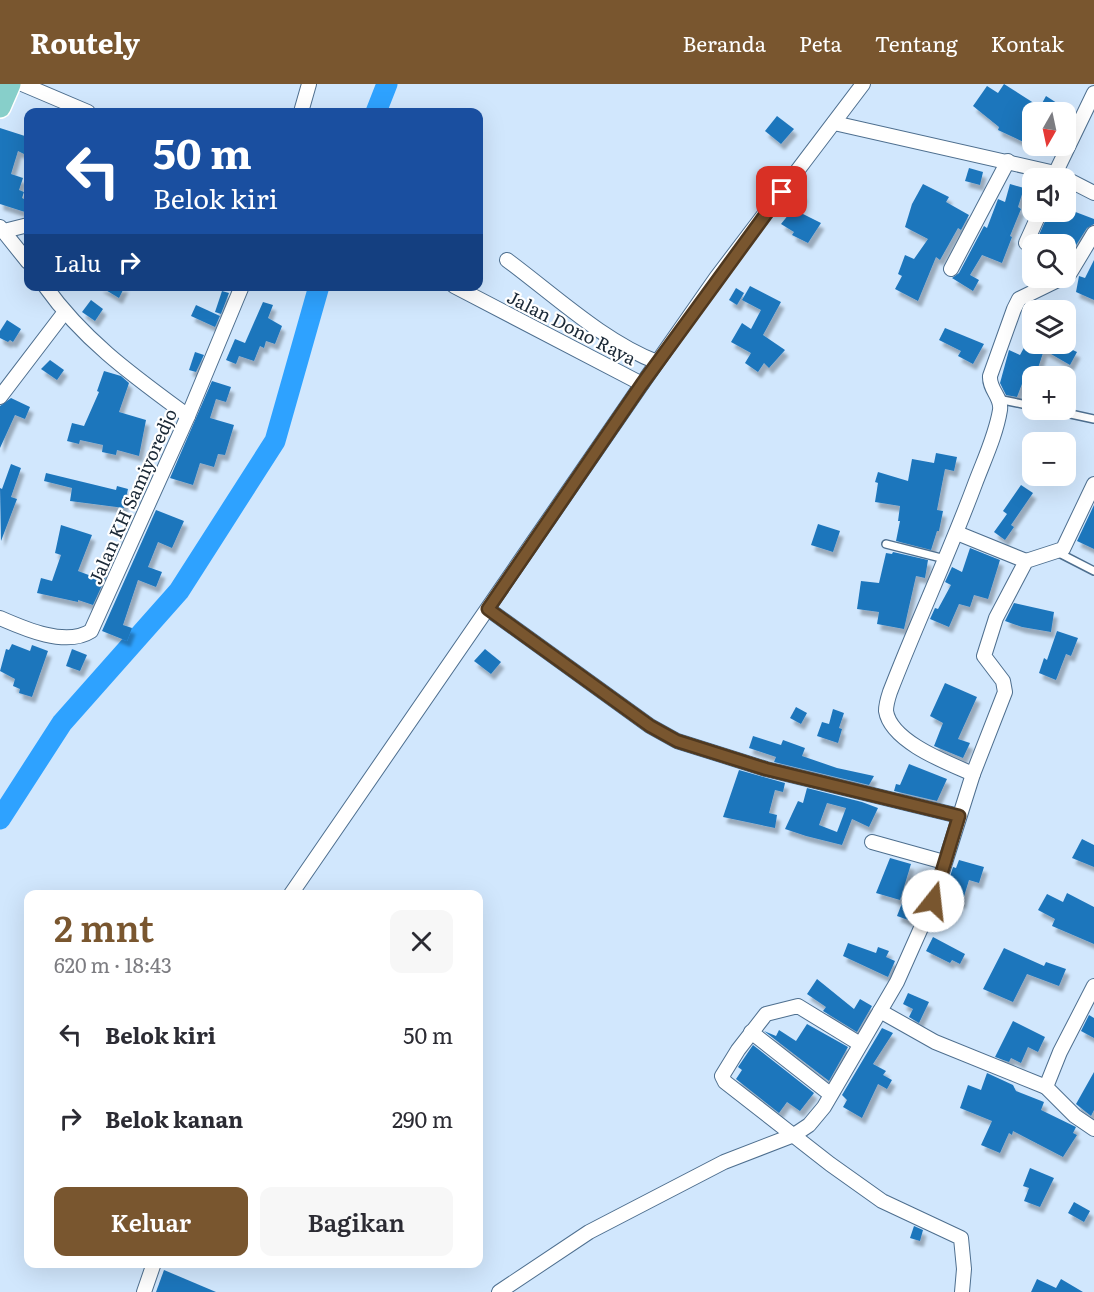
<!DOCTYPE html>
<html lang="id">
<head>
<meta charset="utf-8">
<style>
  body { margin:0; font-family:Literata,serif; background:#f7f7f7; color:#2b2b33; height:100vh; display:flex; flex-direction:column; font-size:22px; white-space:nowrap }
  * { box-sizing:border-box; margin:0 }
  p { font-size:20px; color:#7c7c81 }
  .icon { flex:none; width:33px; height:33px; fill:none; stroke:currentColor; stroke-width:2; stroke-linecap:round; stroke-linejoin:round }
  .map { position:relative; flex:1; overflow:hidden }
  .side { position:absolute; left:24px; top:806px; width:459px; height:378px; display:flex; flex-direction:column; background:#fff; border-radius:12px; box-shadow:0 6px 24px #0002 }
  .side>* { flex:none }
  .hud { position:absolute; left:24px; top:24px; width:459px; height:183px; border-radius:12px; box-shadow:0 6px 24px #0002; background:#1a4fa0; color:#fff; overflow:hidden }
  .needle { width:39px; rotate:189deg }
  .buttons { position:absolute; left:1022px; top:18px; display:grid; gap:12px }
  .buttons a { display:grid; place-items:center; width:54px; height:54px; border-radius:12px; background:#fff; box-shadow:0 6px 24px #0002; font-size:30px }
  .pin { position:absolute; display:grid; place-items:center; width:51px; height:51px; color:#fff; margin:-26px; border-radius:12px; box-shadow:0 3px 9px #0006 }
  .me { position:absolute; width:66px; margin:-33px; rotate:16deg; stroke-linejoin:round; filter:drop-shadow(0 0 4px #0008) }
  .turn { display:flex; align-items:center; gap:21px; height:126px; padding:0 30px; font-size:27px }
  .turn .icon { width:78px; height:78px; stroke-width:2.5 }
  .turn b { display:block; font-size:42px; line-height:51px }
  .then { display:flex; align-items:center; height:57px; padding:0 30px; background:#0003; gap:12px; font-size:22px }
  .round { display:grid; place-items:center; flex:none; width:63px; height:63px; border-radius:12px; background:#f7f7f7 }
  .headline { display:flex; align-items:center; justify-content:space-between; height:102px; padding:0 30px }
  h1 { font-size:36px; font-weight:600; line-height:45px; color:#79562f }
  .primary-button { display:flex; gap:12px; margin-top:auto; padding:12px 30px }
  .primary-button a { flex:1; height:69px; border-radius:12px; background:#79562f; color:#fff; font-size:24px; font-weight:600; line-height:69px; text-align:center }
  .primary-button a+a { background:#f7f7f7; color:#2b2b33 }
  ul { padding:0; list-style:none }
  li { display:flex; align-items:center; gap:18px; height:84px; padding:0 30px }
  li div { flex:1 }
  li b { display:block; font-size:22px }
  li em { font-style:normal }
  header { display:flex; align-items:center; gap:36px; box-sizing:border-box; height:84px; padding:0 30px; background:#79562f; color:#fff }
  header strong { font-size:28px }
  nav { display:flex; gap:33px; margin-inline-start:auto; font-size:21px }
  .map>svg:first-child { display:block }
</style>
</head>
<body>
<header>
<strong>Routely</strong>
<nav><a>Beranda</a><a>Peta</a><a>Tentang</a><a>Kontak</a></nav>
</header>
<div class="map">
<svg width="1094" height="1208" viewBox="0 0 1094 1208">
  <defs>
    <filter id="shadow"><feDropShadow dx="3.5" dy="6" stdDeviation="1.5" flood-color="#0004"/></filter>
  </defs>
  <rect width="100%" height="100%" fill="#d1e7fd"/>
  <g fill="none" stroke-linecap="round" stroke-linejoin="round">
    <g stroke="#2ea2ff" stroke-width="21">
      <polyline points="376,28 387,0"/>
      <polyline points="0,735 62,639 179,507 275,357 319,202"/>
    </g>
  </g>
  <g fill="#1e76bc" fill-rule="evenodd" filter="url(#shadow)">
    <polygon points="1004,0 1040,23 1046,12 1060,21 1055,28 1032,28 1032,62 998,46 999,43 973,22 987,2 998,9"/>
    <polygon points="777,32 794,45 781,60 765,47"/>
    <polygon points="0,44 28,53 28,72 18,67 11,90 23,94 19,106 24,108 22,114 28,117 28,129 0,120"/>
    <polygon points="969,84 983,88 980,101 965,97"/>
    <polygon points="923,100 949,113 946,118 969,131 961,146 958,144 940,176 936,173 918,217 895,205 902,192 898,190 905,171 914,175 928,155 905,143 912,120"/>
    <polygon points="1010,100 1024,104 1018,123 1021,125 1010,152 1012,153 1002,179 982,171 970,191 979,196 973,207 952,194 959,189 984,142 987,144 998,115 1005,118"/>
    <polygon points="794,106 804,111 795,124 785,118"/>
    <polygon points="1065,124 1094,135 1094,140 1087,144 1073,166 1065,160 1035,160 1049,128 1065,128"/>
    <polygon points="793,125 821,139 808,159 792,151 794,148 781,140"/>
    <polygon points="1094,176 1094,216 1076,208 1079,192 1085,194"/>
    <polygon points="99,202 125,202 119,214"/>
    <polygon points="750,202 781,218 763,251 785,266 769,284 764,279 758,288 745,279 751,269 731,258 742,239 751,245 761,226 742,216"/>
    <polygon points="736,204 744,209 737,221 729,216"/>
    <polygon points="222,207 229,209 221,230 215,228"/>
    <polygon points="91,216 103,225 95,237 82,228"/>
    <polygon points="263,218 273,221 268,234 282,242 275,260 266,257 264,264 260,262 254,277 239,272 236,280 226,276 235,255 245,259"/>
    <polygon points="196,221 220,232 215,243 191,232"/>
    <polygon points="7,236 21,245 13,258 10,256 8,258 0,254 0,247"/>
    <polygon points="945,244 984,260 973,280 958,272 961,267 939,256"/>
    <polygon points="1026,260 1060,260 1077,268 1070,281 1044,266 1038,284 1053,292 1025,292 1017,313 1006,311 1000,299 1009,266 1020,271"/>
    <polygon points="195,268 204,271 196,288 189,286"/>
    <polygon points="50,276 64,286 57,296 41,285"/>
    <polygon points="104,287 121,292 129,299 119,328 146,336 139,372 117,366 116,371 102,368 103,361 80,356 79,360 67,357 72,339 84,342 99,308 97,307"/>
    <polygon points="212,297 231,303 226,318 216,315 210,334 234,341 225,371 218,370 214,383 200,379 193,401 170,394"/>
    <polygon points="11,314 30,323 25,335 15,331 0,364 0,322"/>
    <polygon points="936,369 957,373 954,387 945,385 937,426 943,427 939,447 937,447 931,466 896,457 900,437 898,437 900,422 875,418 878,399 875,398 878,388 908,397 912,375 934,379"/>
    <polygon points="11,380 21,384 11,413 17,415 1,457 0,404 2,405"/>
    <polygon points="46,389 116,406 117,402 128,405 124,424 70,417 72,404 44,397"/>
    <polygon points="1021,401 1033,409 1011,441 1014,443 1005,456 994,448 1007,430 1003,427"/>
    <polygon points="1094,421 1094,465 1077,457"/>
    <polygon points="156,426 184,437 172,464 158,458 148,483 162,488 156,503 138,496 123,541 132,544 127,557 102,547"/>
    <polygon points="818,440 840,447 833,468 811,461"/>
    <polygon points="61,441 92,451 78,487 94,493 99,482 109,486 93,521 78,516 78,518 37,509 41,494 52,497 61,471 55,469"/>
    <polygon points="970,464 1000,476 988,515 974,511 970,523 959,520 949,543 930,535 935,524 938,525 951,501 945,498 952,483 962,488"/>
    <polygon points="893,468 928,476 925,494 916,492 904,545 877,540 879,528 857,525 861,497 879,499 886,469 892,470"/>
    <polygon points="1014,519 1054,528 1051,548 1022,543 1005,537"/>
    <polygon points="1057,547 1078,554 1071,572 1066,570 1056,596 1039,589 1044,574 1047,576"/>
    <polygon points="12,560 30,567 32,561 48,567 32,613 19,609 20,605 13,602 15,595 0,587 6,565 9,566"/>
    <polygon points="72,565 87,571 80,587 66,582"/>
    <polygon points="485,565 501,578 491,590 474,577"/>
    <polygon points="945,599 977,613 958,655 970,659 963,674 934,662 943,639 930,632"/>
    <polygon points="796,623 807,629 801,640 790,634"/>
    <polygon points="833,625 844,629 839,644 842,645 838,659 817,652 822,638 829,640"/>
    <polygon points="753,652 781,661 783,656 805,664 802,672 837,684 874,692 869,701 774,678 776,673 749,664"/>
    <polygon points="909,680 947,695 937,717 894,707 896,700 900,701"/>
    <polygon points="739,686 785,699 783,708 775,706 769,729 777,731 775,744 723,733"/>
    <path d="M807,704L862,718L878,724L869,743L852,735L842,761L806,752L785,745L798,717L803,719ZM827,719L846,724L837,748L819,741Z"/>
    <polygon points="1082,755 1094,761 1094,783 1072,774"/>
    <polygon points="890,774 911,780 900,816 876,809"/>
    <polygon points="959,776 984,783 979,799 969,796 962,819 950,816 953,804 947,802 953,783 956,784"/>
    <polygon points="1067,809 1094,823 1094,860 1052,842 1055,835 1038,826 1047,810 1063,818"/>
    <polygon points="902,819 916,824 911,837 897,832"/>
    <polygon points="933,853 965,870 960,880 952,876 950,879 926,867"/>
    <polygon points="848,859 876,869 878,863 889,867 886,873 895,877 888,893 843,872"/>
    <polygon points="1004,864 1044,882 1046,878 1066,885 1059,902 1027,890 1013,918 983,905"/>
    <polygon points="817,895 854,925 860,915 872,922 857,948 823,927 826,923 807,910"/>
    <polygon points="908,909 929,918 919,939 909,933 913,925 903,920"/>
    <polygon points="1089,931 1094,934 1094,954 1081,947"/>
    <polygon points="1013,937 1045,953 1038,968 1028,963 1021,979 1011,974 1009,978 995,973"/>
    <polygon points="807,940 848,963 829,997 764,947 776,952 779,946 796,957"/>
    <polygon points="882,944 893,949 873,980 886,987 883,991 892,996 887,1005 878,1000 862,1034 843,1023 847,1016 842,1011"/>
    <polygon points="753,961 814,1009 800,1027 787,1018 779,1029 736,995 742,986 738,983"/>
    <polygon points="1094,988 1094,1026 1091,1032 1076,1020"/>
    <polygon points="987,989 1013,1001 1016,1007 1044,1018 1041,1026 1076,1043 1073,1049 1077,1051 1063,1073 1013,1047 1012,1051 1009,1049 1000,1069 981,1061 992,1037 960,1024 968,1001 981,1006"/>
    <polygon points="1030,1084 1054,1094 1040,1123 1024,1117 1029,1104 1023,1102"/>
    <polygon points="1074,1118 1090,1127 1084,1138 1068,1129"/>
    <polygon points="914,1142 923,1146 920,1157 910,1154"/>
    <polygon points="164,1186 216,1208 156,1208"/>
    <polygon points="1037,1195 1056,1204 1061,1195 1083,1208 1031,1208"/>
  </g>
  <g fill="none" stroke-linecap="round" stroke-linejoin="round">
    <defs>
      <g id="lane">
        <polyline points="998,315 1032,322"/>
        <polyline points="1066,329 1094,335"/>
        <polyline points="886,460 945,475"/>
        <polyline points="1057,468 1094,487"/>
      </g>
      <g id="street">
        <polyline points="22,0 88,28"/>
        <polyline points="301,28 309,0"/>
        <polyline points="834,39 1055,89 1094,109"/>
        <polyline points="1053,94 1094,9"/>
        <polyline points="0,143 28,178"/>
        <polyline points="4,147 28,141"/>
        <polyline points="1026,159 1040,128"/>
        <path d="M507,176C553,210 604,258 657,278"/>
        <polyline points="951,185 1008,77"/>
        <polyline points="1065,192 1070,189 1094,149"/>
        <path d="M45,202C84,257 135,293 188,332"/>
        <polyline points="454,202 642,300"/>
        <polyline points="0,313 64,229"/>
        <polyline points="957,449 1026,477"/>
        <polyline points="488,525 650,642 677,657 766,685 959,732"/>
        <path d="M0,534C25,545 66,563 91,547L188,332L242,202"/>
        <path d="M973,690C948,679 891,658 886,627C886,621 888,614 890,608C917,538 949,470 975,400C984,376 996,351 1000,326C1002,313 989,306 990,292L1014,225L1019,215L1062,194"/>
        <polyline points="872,758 944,778"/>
        <polyline points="291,810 642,300 716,194 863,0"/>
        <polyline points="1094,902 1060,968 1046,1003 1075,1032 1094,1045"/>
        <polyline points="880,927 935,958 1046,1003"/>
        <polyline points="751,948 830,1010"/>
        <polyline points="860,960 798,922 766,930 738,966 722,992 725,998 830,1080 882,1117 961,1154 964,1185 962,1208"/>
        <polyline points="144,1208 154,1179"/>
        <polyline points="499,1208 589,1148 724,1078 794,1051 809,1041 824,1023 897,898 933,817 973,690 1005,608 1003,597 984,572 996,534 1026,477 1063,465 1094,400"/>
      </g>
      <polyline id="primary" points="0,23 10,0"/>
    </defs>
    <use href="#lane" stroke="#4e6f8f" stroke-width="10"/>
    <use href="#street" stroke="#4e6f8f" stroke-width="16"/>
    <use href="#primary" stroke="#fff" stroke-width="24"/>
    <use href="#lane" stroke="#fff" stroke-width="7"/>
    <use href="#street" stroke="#fff" stroke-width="14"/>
    <use href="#primary" stroke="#87cfca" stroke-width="21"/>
  </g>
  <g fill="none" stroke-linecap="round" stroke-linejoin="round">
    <defs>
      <polyline id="route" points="782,108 642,300 488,525 650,642 677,657 766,685 959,732 933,817"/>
    </defs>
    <use href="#route" stroke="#4f381f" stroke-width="15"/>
    <use href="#route" stroke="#79562f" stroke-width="10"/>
  </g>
  <g text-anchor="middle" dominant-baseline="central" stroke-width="4.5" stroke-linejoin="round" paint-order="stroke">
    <g font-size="18" fill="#1b2937" stroke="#fff">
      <text transform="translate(572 243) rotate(27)">Jalan Dono Raya</text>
      <text transform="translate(132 412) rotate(-66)">Jalan KH Samiyoredjo</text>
    </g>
  </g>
</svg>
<div class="buttons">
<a><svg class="needle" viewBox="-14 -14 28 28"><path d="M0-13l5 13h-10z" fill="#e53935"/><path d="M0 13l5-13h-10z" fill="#7c7c81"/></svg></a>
<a><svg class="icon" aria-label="sound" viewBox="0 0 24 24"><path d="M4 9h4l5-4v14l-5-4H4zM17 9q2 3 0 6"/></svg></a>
<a><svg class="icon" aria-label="search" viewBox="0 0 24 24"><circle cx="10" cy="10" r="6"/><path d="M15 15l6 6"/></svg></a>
<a><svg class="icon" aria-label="layers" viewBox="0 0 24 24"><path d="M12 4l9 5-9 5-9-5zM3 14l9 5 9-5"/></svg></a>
<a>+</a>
<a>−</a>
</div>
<div class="pin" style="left:782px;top:108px;background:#d93025"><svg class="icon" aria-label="arrive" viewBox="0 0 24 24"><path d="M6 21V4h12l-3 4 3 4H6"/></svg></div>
<svg class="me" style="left:933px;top:817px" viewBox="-20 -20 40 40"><circle r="19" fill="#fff"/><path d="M0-13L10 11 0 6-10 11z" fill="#79562f"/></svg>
<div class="hud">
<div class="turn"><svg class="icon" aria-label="left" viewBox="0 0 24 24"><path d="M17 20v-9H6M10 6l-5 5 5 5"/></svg><div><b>50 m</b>Belok kiri</div></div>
<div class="then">Lalu<svg class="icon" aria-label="right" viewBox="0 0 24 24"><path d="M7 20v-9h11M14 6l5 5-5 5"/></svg></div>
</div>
<section class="side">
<div class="headline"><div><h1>2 mnt</h1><p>620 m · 18:43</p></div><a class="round"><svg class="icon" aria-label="close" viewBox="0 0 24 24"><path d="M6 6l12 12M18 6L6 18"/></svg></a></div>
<ul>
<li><svg class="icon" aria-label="left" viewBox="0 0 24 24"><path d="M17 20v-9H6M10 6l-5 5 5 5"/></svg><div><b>Belok kiri</b></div><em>50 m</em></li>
<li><svg class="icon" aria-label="right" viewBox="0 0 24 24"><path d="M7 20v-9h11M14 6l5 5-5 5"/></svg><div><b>Belok kanan</b></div><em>290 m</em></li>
</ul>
<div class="primary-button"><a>Keluar</a><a>Bagikan</a></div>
</section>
</div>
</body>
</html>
